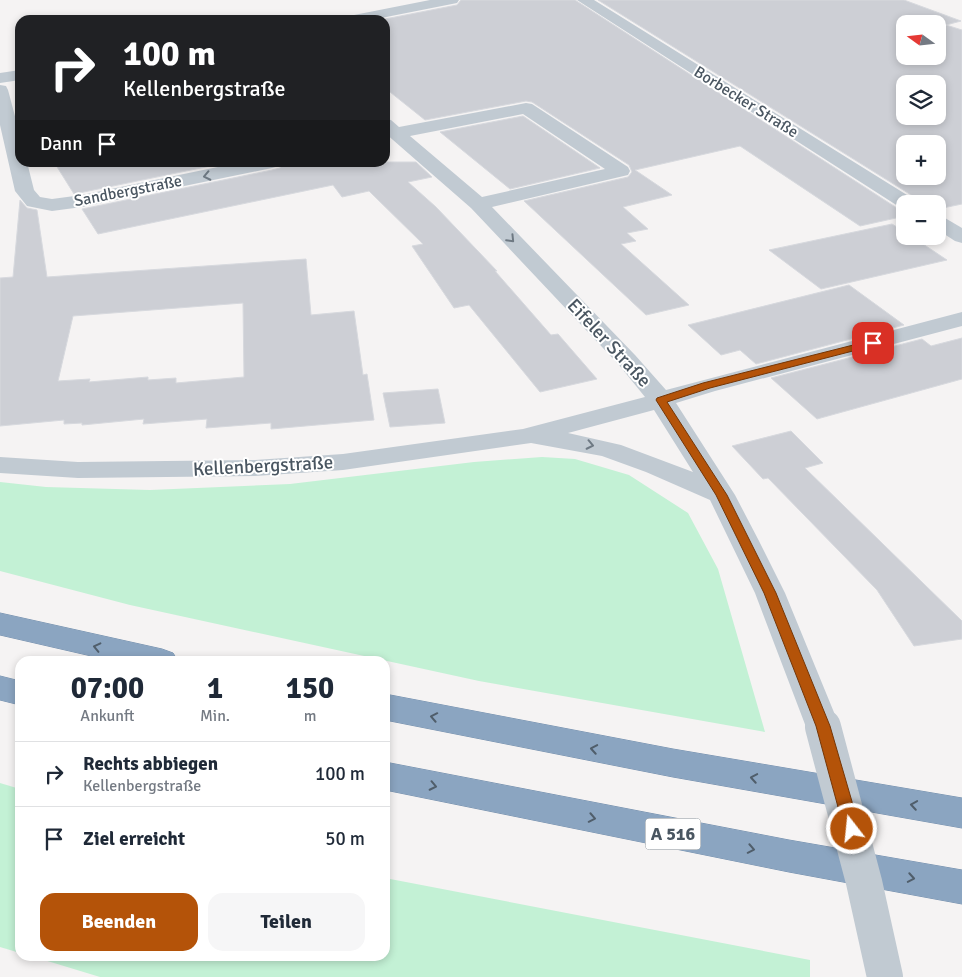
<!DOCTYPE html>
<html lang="de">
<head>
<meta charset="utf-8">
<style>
  body { margin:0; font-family:Signika,sans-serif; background:#f6f6f7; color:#1f2937; height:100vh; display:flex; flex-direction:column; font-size:19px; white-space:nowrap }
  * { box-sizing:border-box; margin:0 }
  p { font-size:16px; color:#747a83 }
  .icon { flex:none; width:28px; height:28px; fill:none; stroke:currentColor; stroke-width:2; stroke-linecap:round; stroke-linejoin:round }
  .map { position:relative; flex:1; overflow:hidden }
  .panel { position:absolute; left:15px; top:656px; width:375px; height:305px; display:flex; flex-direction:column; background:#fff; border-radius:15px; box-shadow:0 2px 8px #0003 }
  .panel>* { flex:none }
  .banner { position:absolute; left:15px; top:15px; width:375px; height:152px; border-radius:15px; box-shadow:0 2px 8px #0003; background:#202124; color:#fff; overflow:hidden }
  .needle { width:32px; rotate:285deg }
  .tools { position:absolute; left:896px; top:15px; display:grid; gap:10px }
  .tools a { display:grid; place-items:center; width:50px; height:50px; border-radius:10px; background:#fff; box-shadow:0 2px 8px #0003; font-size:25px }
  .pin { position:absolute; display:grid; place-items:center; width:42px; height:42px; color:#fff; margin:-21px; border-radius:10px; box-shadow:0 2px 8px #0006 }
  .me { position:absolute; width:55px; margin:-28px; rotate:344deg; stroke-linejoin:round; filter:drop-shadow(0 0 4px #0008) }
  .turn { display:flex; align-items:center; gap:18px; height:105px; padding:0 25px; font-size:22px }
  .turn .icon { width:65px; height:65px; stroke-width:2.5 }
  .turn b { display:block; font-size:35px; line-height:42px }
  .then { display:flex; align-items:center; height:48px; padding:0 25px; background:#0003; gap:10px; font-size:19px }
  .eta { display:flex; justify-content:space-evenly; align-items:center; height:85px; text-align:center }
  .eta b { font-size:30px; font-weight:700; line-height:35px }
  .button { display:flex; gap:10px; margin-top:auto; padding:10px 25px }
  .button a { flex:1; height:58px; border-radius:15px; background:#b45309; color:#fff; font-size:20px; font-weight:700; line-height:58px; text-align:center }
  .button a+a { background:#f6f6f7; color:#1f2937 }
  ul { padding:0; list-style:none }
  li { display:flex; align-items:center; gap:15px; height:65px; padding:0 25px; border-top:1px solid #e0e1e3 }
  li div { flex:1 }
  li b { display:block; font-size:19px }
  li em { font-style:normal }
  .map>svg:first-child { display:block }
</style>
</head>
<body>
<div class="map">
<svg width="962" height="977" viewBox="0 0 962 977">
  <rect width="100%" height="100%" fill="#f5f3f3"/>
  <g fill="#c3f1d5">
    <polygon points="542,457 575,459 629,475 688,513 718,569 765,732 479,681 130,605 0,571 0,482 46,487 150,490 290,484 474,462"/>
    <polygon points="0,783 20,789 20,953 0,947"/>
    <polygon points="385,878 810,960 810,977 100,977 31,956 385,956"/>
  </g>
  <g fill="#cdcfd5" stroke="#d7d9de" fill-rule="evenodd">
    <polygon points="461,0 575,0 900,210 905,211 905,216 860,226 740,146 635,170 672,195 623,207 648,229 627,233 636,241 621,244 689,305 646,315 524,201 628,177 632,172 629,165 532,102 526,101 425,120 385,88 385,19 457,5"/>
    <path d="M598,0H904L961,21L946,25L962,30V204L938,209V204H920L916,198ZM905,24H938V56H905ZM905,84H938V116H905ZM905,144H938V176H905Z"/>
    <polygon points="523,116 600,168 510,189 440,132"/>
    <polygon points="54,162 230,162 74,194"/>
    <polygon points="283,162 416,162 432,177 408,182 436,207 497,271 495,271 551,335 558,334 597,379 540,392 469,305 454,308 412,246 423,244 369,191 342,197 333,185 98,234 82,209 272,170 280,168"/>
    <path d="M20,200L27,208L37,210L47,277L306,259L311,315L354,311L363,375L367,374L374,420L271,429V423L206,428L207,419L143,424L144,419L82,425V423L64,424V420L0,426V278L13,277ZM243,303L244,377L176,383V378L148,380V377L89,382L90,379L58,381L73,316Z"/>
    <polygon points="892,224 905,232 905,236 911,236 947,260 821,289 769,250"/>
    <polygon points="849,285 904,325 756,364 740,350 721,355 688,325"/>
    <polygon points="962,338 962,379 817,419 771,378 922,339 931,346"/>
    <polygon points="438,389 445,423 390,427 383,393"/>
    <polygon points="791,431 823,463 805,468 962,621 962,639 914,646 877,590 768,478 763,479 732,446"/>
  </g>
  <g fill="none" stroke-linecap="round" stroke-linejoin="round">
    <defs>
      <g id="motorway">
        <polygon points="0,613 162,649 173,653 178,661 113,661 0,635"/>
        <polygon points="0,676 20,681 20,705 0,700"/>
        <polygon points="385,694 673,749 962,798 962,828 673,777 385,720"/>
        <polygon points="385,762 789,840 962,870 962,904 789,872 385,790"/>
      </g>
    </defs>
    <use href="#motorway" stroke="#7690ad" stroke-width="1"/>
    <g fill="#c1cad2" fill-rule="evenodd">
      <polygon points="577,0 594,0 915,200 918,204 905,204 905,209 901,208"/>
      <polygon points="0,85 6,86 8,90 20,135 20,162 27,162 34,190 40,197 52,199 82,195 242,162 281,162 279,166 272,168 82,207 52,211 27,206 15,191 0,125"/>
      <path d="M526,103L532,104L628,167L630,171L628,175L492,207L635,355L666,390L962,312V326L715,391L676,403L735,495L759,541L785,593L840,727L835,736L823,740L811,736L806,727L755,593L710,500L646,472L602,456L531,443L343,470L255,476L78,478L0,473V457L78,462L255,460L343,454L523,429L645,397L619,365L471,208L385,133V119L391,120L399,127ZM523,114L605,169L482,197L410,136ZM654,410L693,472L621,445L568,433Z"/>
      <polygon points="938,216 945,218 962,228 962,243 955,241 938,230"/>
    </g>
    <g fill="#c1cad2" fill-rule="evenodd">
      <polygon points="430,0 459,0 457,3 452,4 371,20 342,20 344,17 349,16"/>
      <polygon points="20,70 20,80 0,83 0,73"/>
    </g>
    <use href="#motorway" fill="#8ba5c1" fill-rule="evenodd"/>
    <polyline stroke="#c1cad2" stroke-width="36" points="823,727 864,882 885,977"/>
  </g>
  <defs><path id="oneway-chevron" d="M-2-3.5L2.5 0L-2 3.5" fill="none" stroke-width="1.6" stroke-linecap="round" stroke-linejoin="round" transform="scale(1.25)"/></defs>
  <g stroke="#6e7983">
    <use href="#oneway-chevron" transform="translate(207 176) rotate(168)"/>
    <use href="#oneway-chevron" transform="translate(511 239) rotate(46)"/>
    <use href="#oneway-chevron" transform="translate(590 445) rotate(12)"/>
  </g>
  <g stroke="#505e6b">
    <use href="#oneway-chevron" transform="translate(97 647) rotate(-167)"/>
    <use href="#oneway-chevron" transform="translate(434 717) rotate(-169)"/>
    <use href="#oneway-chevron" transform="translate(594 749) rotate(-170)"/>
    <use href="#oneway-chevron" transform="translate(754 778) rotate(-170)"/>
    <use href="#oneway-chevron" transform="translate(433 786) rotate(12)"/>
    <use href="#oneway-chevron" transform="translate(914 805) rotate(-171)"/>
    <use href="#oneway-chevron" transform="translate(592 818) rotate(11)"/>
    <use href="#oneway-chevron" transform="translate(751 849) rotate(11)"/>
    <use href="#oneway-chevron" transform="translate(911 878) rotate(10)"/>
  </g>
  <polygon fill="#b45309" stroke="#753606" points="873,340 878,343 876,345 710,388 667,402 727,495 776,593 830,726 860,829 857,834 852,835 847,834 844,829 816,726 764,593 716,495 656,400 657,398 703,383"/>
  <g text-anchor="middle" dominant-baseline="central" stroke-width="4" stroke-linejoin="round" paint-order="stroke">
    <g font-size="16" fill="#4a5661" stroke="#fff">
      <text transform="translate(746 102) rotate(32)">Borbecker Straße</text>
      <text transform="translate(128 191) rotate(-11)">Sandbergstraße</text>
    </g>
    <rect fill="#fff" stroke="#808990" stroke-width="1" x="645.5" y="818.5" width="55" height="31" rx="4"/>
    <g font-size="18" font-weight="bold" fill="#4a5661">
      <text x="673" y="834">A 516</text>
    </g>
    <g font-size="19" fill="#4a5661" stroke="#fff">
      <text transform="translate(609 343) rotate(47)">Eifeler Straße</text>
      <text transform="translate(263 466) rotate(-3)">Kellenbergstraße</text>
    </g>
  </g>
</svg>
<div class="tools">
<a><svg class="needle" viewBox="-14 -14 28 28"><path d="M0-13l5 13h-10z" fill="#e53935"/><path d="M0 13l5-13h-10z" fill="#747a83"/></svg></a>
<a><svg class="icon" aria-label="layers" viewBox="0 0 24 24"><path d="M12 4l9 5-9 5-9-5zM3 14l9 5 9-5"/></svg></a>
<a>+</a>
<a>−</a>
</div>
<div class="pin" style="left:873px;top:343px;background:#d93025"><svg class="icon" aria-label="arrive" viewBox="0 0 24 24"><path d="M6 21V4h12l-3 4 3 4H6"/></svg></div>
<svg class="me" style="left:852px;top:829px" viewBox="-20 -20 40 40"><circle r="17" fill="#b45309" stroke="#fff" stroke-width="3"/><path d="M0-11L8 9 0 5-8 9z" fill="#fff"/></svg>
<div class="banner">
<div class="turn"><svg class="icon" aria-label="right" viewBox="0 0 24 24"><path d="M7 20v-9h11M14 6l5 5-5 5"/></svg><div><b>100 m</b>Kellenbergstraße</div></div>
<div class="then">Dann<svg class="icon" aria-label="arrive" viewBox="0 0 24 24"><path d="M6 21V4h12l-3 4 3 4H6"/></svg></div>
</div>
<section class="panel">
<div class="eta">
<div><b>07:00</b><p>Ankunft</p></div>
<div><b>1</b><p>Min.</p></div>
<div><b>150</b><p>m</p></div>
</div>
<ul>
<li><svg class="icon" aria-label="right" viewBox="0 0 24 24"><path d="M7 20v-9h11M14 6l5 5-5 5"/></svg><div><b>Rechts abbiegen</b><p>Kellenbergstraße</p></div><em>100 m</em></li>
<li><svg class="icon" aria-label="arrive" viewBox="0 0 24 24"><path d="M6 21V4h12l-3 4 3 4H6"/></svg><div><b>Ziel erreicht</b></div><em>50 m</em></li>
</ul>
<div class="button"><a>Beenden</a><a>Teilen</a></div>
</section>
</div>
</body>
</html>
